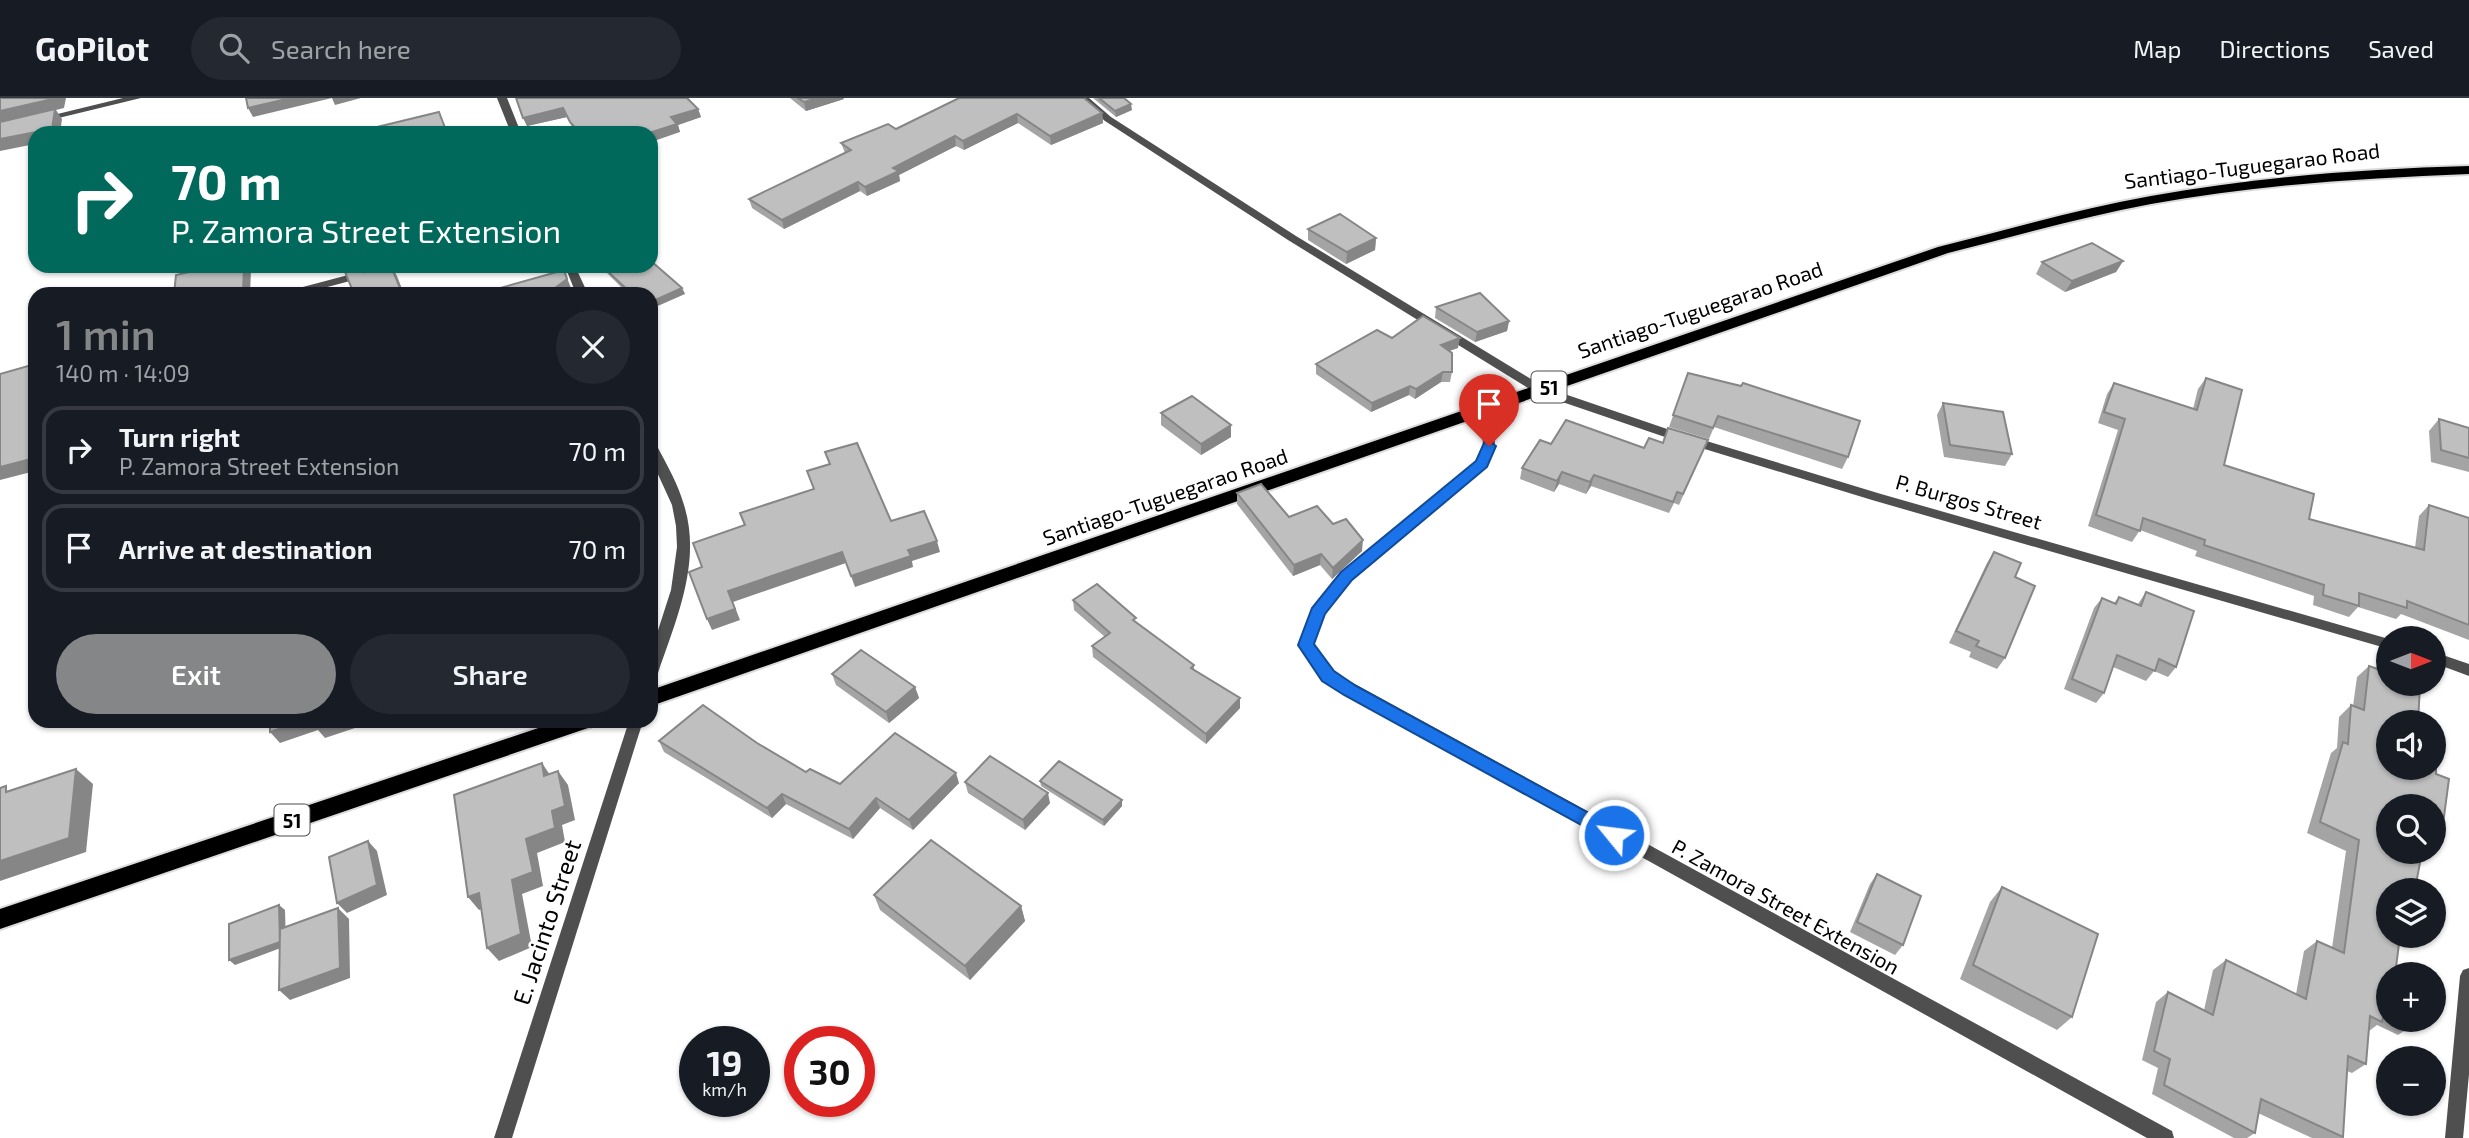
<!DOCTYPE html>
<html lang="en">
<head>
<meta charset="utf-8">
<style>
  body { margin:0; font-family:"Exo 2",sans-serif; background:#242831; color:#f1f3f6; height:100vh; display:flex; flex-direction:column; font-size:26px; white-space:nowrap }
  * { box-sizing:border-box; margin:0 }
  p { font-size:23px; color:#9ea1a6 }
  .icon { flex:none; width:38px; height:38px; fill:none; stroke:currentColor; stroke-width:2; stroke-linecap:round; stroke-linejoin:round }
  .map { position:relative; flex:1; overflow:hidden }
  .sheet { position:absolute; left:28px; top:189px; width:630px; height:441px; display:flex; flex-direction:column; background:#171b24; border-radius:21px; box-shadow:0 2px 5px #0004 }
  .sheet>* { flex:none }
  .hud { position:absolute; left:28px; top:28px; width:630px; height:147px; border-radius:21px; box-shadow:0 2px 5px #0004; background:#00695c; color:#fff; overflow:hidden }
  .needle { width:46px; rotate:90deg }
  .tools { position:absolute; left:2376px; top:528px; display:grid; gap:14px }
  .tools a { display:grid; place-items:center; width:70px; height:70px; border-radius:50%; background:#171b24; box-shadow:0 2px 5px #0004; font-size:35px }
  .speed { position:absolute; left:679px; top:928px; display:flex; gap:14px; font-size:35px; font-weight:700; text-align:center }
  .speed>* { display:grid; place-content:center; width:91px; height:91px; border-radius:50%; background:#171b24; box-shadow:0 2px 5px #0004; line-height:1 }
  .speed small { font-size:18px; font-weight:400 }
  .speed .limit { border:10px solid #d22; background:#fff; color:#111 }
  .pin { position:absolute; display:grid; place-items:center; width:60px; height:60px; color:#fff; margin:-72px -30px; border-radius:50% 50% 50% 0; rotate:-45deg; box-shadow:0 0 7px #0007 }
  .pin .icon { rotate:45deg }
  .me { position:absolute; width:77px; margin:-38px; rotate:299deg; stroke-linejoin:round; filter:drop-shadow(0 0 5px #0008) }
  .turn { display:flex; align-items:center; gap:24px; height:147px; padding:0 28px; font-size:32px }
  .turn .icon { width:91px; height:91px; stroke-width:2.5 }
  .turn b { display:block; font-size:49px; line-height:60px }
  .round { display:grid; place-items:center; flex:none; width:74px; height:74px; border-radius:37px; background:#242831 }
  .head { display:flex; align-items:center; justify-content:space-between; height:119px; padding:0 28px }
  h1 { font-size:42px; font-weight:600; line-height:52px; color:#858687 }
  .primary-button { display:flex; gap:14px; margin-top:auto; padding:14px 28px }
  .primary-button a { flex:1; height:80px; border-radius:42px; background:#858687; color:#fff; font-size:28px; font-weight:600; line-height:80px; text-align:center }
  .primary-button a+a { background:#242831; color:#f1f3f6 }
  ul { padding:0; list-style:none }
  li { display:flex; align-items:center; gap:21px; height:88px; margin:0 14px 10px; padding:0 14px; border:4px solid #363941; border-radius:21px }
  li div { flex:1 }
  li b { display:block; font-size:26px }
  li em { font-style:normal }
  header { display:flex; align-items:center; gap:42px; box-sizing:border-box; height:98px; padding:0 35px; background:#171b24; border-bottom:2px solid #363941 }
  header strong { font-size:33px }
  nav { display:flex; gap:38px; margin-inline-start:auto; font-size:24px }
  .search { width:490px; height:63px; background:#242831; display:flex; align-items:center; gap:18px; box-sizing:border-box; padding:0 24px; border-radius:38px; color:#9ea1a6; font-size:26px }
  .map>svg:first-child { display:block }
</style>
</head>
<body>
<header>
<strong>GoPilot</strong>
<div class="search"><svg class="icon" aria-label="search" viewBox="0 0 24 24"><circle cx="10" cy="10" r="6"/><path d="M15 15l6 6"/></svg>Search here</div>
<nav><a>Map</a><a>Directions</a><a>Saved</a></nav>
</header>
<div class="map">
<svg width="2469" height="1040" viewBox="0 0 2469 1040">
  <rect width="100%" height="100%" fill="#fff"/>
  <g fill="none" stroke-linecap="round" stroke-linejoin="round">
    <defs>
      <g id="trunk">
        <path d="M2469,68V76C2362,80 2256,87 2151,106C2082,119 2015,138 1948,155L651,608V592L1938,149C2009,131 2079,111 2151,98C2256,79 2362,71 2469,68Z"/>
        <polygon points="559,623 594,623 591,629 0,831 0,811"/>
      </g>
    </defs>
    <use href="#trunk" stroke="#dbdbdb" stroke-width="4"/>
    <g fill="#4f4f4f" fill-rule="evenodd">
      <polygon points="123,0 141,0 42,24 37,21"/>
      <polygon points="497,0 507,0 521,35 511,35"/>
      <polygon points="1078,0 1089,0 1111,19 1296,138 1544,289 1670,332 1881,396 2389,541 2389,551 1872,402 1662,338 1536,295 1288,142 1105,23"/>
      <polygon points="382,168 400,168 399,170 301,196 282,196 284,194"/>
      <polygon points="565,168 575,168 588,196 576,196"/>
      <polygon points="1487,307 1493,311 1495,348 1486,369 1351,482 1324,516 1313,546 1333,574 2172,1033 2174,1040 2147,1040 1323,582 1299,547 1313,510 1341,474 1477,364 1483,348 1481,311"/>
      <path d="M651,344L657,348C667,367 678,386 684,407C702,464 676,522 658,575L656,579L651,581V554L671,492L677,449L676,428L672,407L651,361Z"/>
      <polygon points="2434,554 2469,566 2469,578 2434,565"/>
      <polygon points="629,623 643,623 512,1040 494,1040"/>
      <polygon points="2469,870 2469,976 2463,1040 2445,1040 2460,878 2463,872"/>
    </g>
    <use href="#trunk" fill="#000" fill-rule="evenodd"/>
  </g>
  <g fill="#a4a4a4">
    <polygon points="516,0 698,11 701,19 678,27 680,34 575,35 567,19 527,28"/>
    <polygon points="790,0 843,0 844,1 806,13"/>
    <polygon points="959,0 1102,15 1103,25 1051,47 1018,25 964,52 956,48 899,77 900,83 867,98 860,93 784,131 752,110 749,101 845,55 841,45 896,31"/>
    <polygon points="1093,0 1124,0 1132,12 1116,19"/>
    <polygon points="1308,131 1376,140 1375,152 1346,166 1308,142"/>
    <polygon points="2123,163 2116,174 2065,194 2036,176 2042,164"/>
    <polygon points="604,170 682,190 685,196 628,196 607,175"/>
    <polygon points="1436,209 1509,223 1507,233 1475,244 1435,220"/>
    <polygon points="1458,250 1449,253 1452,274 1450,284 1441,284 1415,301 1409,297 1371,314 1316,276 1316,266"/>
    <polygon points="1688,275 1848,359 1842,371 1714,329 1709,341 1669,329"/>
    <polygon points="2206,280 2224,367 2309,421 2415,450 2419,418 2429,407 2469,420 2469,542 2401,516 2396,521 2358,509 2349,519 2313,507 2314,498 2195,458 2197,453 2140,432 2132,444 2088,428 2118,332 2098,325 2107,296 2114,285 2193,311 2198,291"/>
    <polygon points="1943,305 2012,356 2005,368 1944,359 1937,317"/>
    <polygon points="1161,315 1231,339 1201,357 1161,327"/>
    <polygon points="2439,321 2469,330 2469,374 2431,364 2429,333"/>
    <polygon points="1663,345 1703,353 1679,407 1674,405 1669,415 1591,388 1586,396 1559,386 1554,394 1520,381 1522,370 1551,346 1644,350"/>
    <polygon points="1237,395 1289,419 1333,426 1362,453 1332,481 1320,467 1293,478 1237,406"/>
    <polygon points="1994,454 2015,479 2005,560 1997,571 1969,559 1971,554 1949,545 1987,465"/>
    <polygon points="2146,494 2176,569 2168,579 2154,573 2146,583 2113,569 2104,595 2096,605 2064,591 2094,510 2102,500 2114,505 2119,499 2138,506"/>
    <polygon points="1073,502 1137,525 1194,567 1194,572 1240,610 1206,646 1093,559 1092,548 1105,539 1074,512"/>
    <polygon points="2369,568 2389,625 2436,676 2443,726 2434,733 2434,709 2389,709 2416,786 2407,793 2389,793 2389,922 2414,922 2413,927 2398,937 2377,927 2369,933 2366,966 2352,975 2347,973 2343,1039 2341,1040 2312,1040 2258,1015 2255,1035 2247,1040 2234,1040 2152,996 2158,970 2142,962 2156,904 2168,894 2204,912 2213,872 2226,862 2296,896 2304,853 2317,843 2332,850 2346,753 2307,735 2331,655 2337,650 2339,619 2351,607 2353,608 2357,579"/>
    <polygon points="832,576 915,589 919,600 889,625 836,587"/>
    <polygon points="659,643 757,645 806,674 840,686 959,685 913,732 880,710 853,741 786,706 772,720 664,654"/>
    <polygon points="1040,683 1122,702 1122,708 1104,728 1041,688"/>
    <polygon points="965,684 1050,705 1025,732 968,695"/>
    <polygon points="1877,776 1903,847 1895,857 1850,834 1870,786"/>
    <polygon points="2002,789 2072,919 2057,932 1960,881 1990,804"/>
    <polygon points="874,797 1021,808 1025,823 970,882 880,812"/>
  </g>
  <g fill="#868686">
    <polygon points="57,0 66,0 64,10 56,12 62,21 60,35 35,35 35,46 0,53 0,13"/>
    <polygon points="291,0 361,0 335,7 332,0 253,19 248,10"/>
    <polygon points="817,0 843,0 844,1 806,13 804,4"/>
    <polygon points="1131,6 1132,12 1116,19 1115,13"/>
    <polygon points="563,10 567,19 527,28 523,20"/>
    <polygon points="698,11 701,19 678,27 680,34 651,44 651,35 649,35 671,19"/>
    <polygon points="1102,15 1103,25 1051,47 1050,38"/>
    <polygon points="1017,16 1018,25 964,52 963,43"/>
    <polygon points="955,38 956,48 899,77 900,83 867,98 865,89 893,70"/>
    <polygon points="858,84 860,93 784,131 782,122"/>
    <polygon points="1376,140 1375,152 1346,166 1347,154"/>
    <polygon points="2123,163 2116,174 2065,194 2072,183"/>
    <polygon points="244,168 248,168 251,172 250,196 234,196"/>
    <polygon points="346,168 372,168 368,169 374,179 348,174 344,169"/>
    <polygon points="391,168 397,178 404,196 401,196"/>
    <polygon points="564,172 571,190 562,196 547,196"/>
    <polygon points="682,190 685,196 651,211 651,204"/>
    <polygon points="1509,223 1507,233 1475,244 1477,234"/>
    <polygon points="1460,240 1458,250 1440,256 1441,247"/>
    <polygon points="1443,274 1441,284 1415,301 1416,291"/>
    <polygon points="1410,288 1409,297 1371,314 1372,305"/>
    <polygon points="1231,327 1231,339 1201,357 1201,346"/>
    <polygon points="35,360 35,373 0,382 0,369"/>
    <polygon points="1562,374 1559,386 1554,394 1557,383"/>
    <polygon points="1594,377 1591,388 1586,396 1590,384"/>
    <polygon points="1363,442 1362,453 1332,481 1333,470"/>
    <polygon points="937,443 940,454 912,463 913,469 855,489 851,478 908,452"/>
    <polygon points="842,454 846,465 733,504 740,522 712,532 707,521 728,493"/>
    <polygon points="1321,456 1320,467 1293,478 1294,467"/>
    <polygon points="915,589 919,600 889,625 886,614"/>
    <polygon points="1240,600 1240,610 1206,646 1206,636"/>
    <polygon points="303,623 370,623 370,625 325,640 318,632 280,645 270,634"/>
    <polygon points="542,665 552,680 544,678"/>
    <polygon points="76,671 93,686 86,754 0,783 0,763"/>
    <polygon points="558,673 568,687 575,722 562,727 565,744 537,755 543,788 522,796 532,849 499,863 487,850 526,741 552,713"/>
    <polygon points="956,675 959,685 913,732 909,722"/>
    <polygon points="1048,695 1050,705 1025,732 1023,722"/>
    <polygon points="782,696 786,706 772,720 767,710"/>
    <polygon points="876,700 880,710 853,741 849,731"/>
    <polygon points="1122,702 1122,708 1104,728 1103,722"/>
    <polygon points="368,743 377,753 387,797 347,815 337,805"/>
    <polygon points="479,795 490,808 479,812 468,799"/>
    <polygon points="279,807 285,812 286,848 235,867 229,862"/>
    <polygon points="1021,808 1025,823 970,882 965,868"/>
    <polygon points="338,810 349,821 350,880 290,902 279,892"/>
  </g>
  <g fill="#bfbfbf" stroke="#868686" stroke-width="2">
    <polygon points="0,0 57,0 0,13"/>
    <polygon points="246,0 291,0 248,10"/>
    <polygon points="516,0 687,0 698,11 671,19 677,26 649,35 580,35 570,24 563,10 523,20"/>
    <polygon points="798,0 817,0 804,4"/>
    <polygon points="959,0 1084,0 1102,15 1050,38 1017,16 963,43 955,38 893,70 899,73 865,89 858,84 782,122 749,101 851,52 841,45 888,26 896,31"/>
    <polygon points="1099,0 1124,0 1131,6 1115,13"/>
    <polygon points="55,11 52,31 0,41 0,24"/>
    <polygon points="439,14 447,35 375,35 373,30"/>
    <polygon points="1340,116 1376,140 1347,154 1308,131"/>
    <polygon points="2092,145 2123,163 2072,183 2042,164"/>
    <polygon points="651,163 682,190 651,204 651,196 632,196 604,170 607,168 651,168"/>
    <polygon points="216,168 244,168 243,194 234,196 174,196 176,177"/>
    <polygon points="367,168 365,174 387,168 391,168 402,195 354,196 345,174"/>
    <polygon points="564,172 567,181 547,196 479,196"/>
    <polygon points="1480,195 1509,223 1477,234 1436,209"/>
    <polygon points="1423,218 1460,240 1441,247 1452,255 1452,274 1443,274 1416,291 1410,288 1372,305 1316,266 1377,232 1392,240"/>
    <polygon points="35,266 35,360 0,369 0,276"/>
    <polygon points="1688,275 1741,288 1743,285 1860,323 1848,359 1718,318 1713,330 1673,317"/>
    <polygon points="2206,280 2242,292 2224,367 2314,396 2309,421 2424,452 2429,407 2469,420 2469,527 2407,503 2407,510 2359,495 2359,508 2323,497 2324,487 2204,447 2205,442 2143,420 2140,433 2096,417 2125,321 2104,314 2114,285 2197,312"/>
    <polygon points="1192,298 1231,327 1201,346 1161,315"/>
    <polygon points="1943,305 2003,314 2012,356 1950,347"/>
    <polygon points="2439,321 2469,330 2469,360 2441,352"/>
    <polygon points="1566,322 1644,350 1649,340 1663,345 1668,330 1708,342 1683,396 1677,394 1673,404 1594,377 1590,384 1562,374 1557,383 1522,370 1540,342 1551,346"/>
    <polygon points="857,345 891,423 924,413 937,443 908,452 911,458 851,478 842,454 728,493 735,511 707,521 689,474 702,469 693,445 745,427 740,415 814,391 807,373 830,366 825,354"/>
    <polygon points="1261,386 1289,419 1317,408 1333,426 1346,421 1363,442 1333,470 1321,456 1294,467 1237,395"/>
    <polygon points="1994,454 2021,465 2015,479 2035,488 2005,560 1976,548 1979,543 1956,533"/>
    <polygon points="1097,486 1136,520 1133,522 1194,567 1191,570 1240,600 1206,636 1092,548 1110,535 1073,502"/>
    <polygon points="2146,494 2194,513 2176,569 2159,561 2155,573 2117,557 2104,595 2072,581 2102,500 2116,506 2119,499 2141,508"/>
    <polygon points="861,552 915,589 886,614 832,576"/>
    <polygon points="2369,568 2389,575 2389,586 2420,587 2418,625 2389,625 2389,670 2434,670 2434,636 2436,637 2436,676 2449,681 2443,726 2434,723 2434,709 2389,709 2389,754 2422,754 2416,786 2406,781 2405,793 2389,793 2389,838 2400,838 2395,877 2389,877 2389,916 2384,914 2382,924 2370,918 2366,966 2348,958 2343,1039 2261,1001 2255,1035 2164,987 2170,961 2154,953 2168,894 2213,917 2226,862 2306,901 2317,843 2344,855 2359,742 2320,724 2343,644 2348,646 2351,607 2364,612"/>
    <polygon points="703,607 757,645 806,674 810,671 840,686 895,635 956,675 909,722 876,700 849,731 782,696 767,710 659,643"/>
    <polygon points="270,623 303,623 270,634"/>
    <polygon points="315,623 334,623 315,629"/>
    <polygon points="990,658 1048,695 1023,722 965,684"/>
    <polygon points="1059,663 1122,702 1103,722 1040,683"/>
    <polygon points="542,665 544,678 558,673 565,708 552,713 555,730 526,741 533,774 512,782 521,836 487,850 479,795 468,799 454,697"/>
    <polygon points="76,671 69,740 0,763 0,690 6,688 6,694"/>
    <polygon points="931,742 1021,808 965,868 874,797"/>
    <polygon points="368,743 377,787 337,805 329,759"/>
    <polygon points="1877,776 1921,798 1903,847 1857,824"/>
    <polygon points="2002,789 2098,836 2072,919 1973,867"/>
    <polygon points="279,807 280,844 229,862 229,826"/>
    <polygon points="338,810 340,870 279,892 280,831"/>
    <polygon points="2402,922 2414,922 2413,927"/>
  </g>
  <polygon fill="#1a73e8" stroke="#114b97" stroke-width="2" points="1489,343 1496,348 1487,369 1352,482 1325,516 1314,546 1334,573 1356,588 1620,732 1623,737 1620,743 1614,745 1344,597 1322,583 1298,547 1312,510 1341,474 1476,363 1484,345"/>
  <g text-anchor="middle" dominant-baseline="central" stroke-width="5" stroke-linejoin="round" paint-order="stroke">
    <g fill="#fff" stroke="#4c4c4c" stroke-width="2">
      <rect x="1531.5" y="273.5" width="35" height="31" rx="5"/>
      <rect x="274.5" y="706.5" width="35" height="31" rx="5"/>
    </g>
    <g font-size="19" font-weight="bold" fill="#000">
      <text x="1549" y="289">51</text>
      <text x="292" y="722">51</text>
    </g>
    <g font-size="21" fill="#000" stroke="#fff">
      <text transform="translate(2252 67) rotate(-7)">Santiago-Tuguegarao Road</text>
      <text transform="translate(1700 211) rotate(-19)">Santiago-Tuguegarao Road</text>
      <text transform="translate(1165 398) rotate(-19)">Santiago-Tuguegarao Road</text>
      <text transform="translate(1969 403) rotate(16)">P. Burgos Street</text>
      <text transform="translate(1786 808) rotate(29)">P. Zamora Street Extension</text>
    </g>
    <g font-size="24" fill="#000" stroke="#fff">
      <text transform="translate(546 824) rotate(-72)">E. Jacinto Street</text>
    </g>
  </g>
</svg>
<div class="tools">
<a><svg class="needle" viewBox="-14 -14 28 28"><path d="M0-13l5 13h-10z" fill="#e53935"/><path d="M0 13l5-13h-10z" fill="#9ea1a6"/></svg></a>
<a><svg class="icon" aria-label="sound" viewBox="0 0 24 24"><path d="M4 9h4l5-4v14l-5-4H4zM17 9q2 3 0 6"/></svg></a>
<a><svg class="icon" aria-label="search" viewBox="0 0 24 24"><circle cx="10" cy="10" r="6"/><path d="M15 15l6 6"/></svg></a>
<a><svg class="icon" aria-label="layers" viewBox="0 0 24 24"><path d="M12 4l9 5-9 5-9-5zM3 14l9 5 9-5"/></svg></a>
<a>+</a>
<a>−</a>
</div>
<div class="speed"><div>19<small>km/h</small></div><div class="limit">30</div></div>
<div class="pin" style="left:1489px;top:348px;background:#d93025"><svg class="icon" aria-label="arrive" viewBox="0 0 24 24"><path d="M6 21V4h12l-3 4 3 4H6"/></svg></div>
<svg class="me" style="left:1614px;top:737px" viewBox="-20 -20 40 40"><circle r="17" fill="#1a73e8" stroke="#fff" stroke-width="3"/><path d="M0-11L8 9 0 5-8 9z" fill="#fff"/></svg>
<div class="hud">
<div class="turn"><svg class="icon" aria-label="right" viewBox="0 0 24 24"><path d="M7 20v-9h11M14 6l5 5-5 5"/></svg><div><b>70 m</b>P. Zamora Street Extension</div></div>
</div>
<section class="sheet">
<div class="head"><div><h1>1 min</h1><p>140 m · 14:09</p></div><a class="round"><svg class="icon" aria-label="close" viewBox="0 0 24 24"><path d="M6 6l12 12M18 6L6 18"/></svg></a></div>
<ul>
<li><svg class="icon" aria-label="right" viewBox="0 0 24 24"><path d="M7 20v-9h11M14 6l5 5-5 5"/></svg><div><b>Turn right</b><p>P. Zamora Street Extension</p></div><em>70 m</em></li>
<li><svg class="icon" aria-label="arrive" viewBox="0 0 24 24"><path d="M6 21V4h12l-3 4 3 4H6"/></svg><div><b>Arrive at destination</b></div><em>70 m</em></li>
</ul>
<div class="primary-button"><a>Exit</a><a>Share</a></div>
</section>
</div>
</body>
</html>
